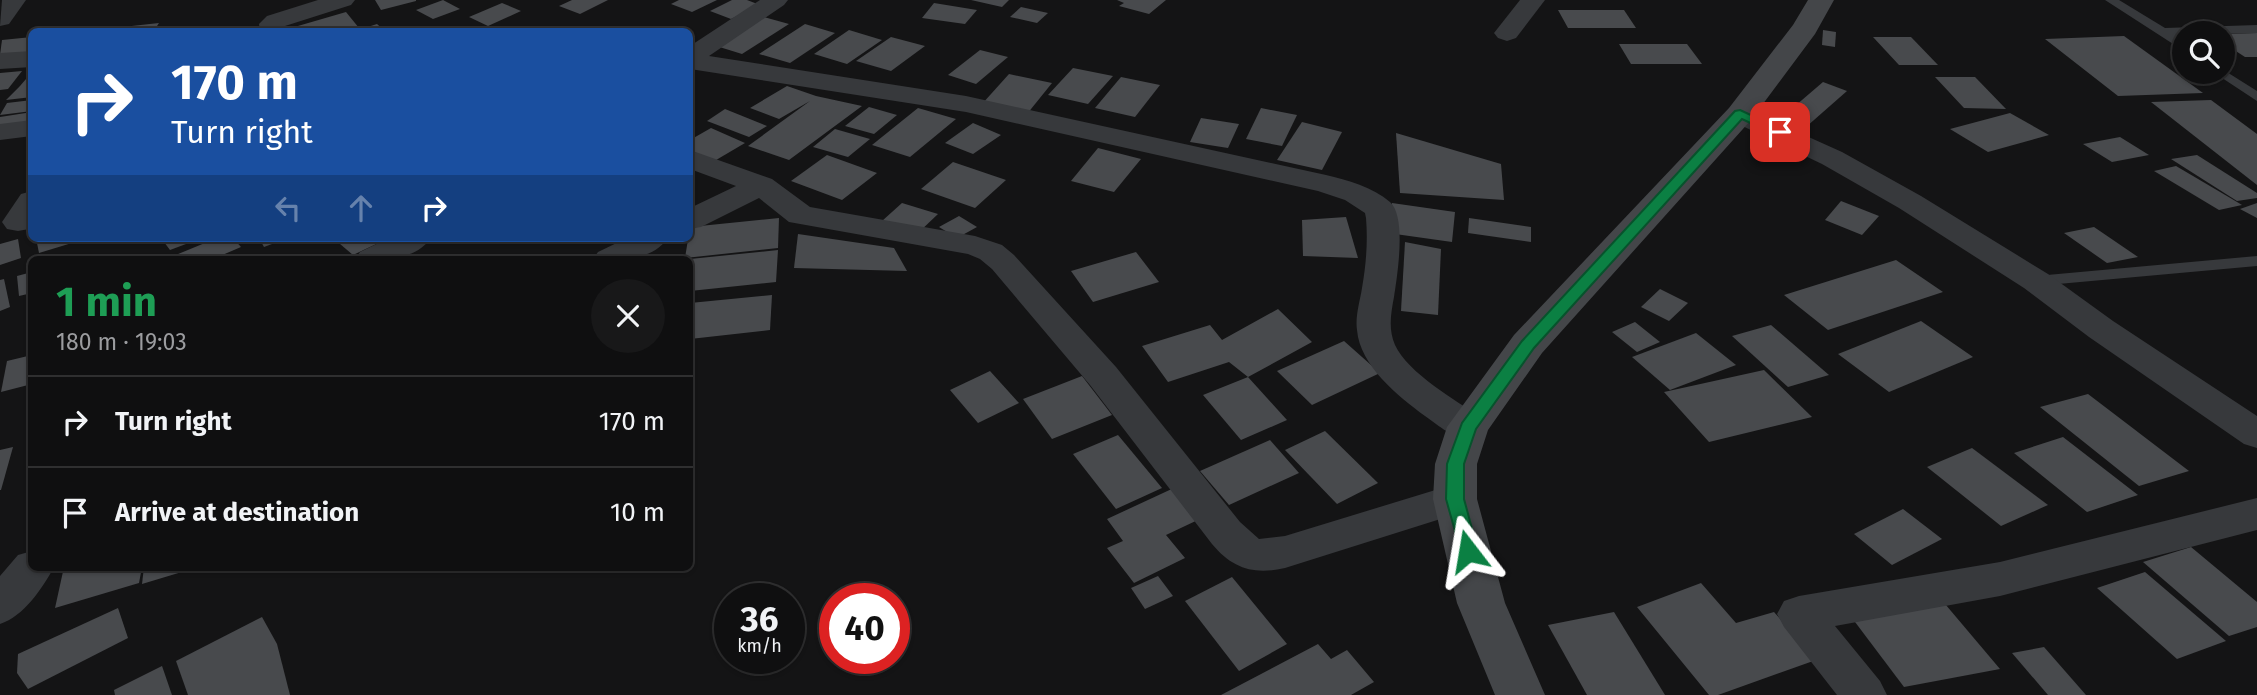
<!DOCTYPE html>
<html lang="en">
<head>
<meta charset="utf-8">
<style>
  body { margin:0; font-family:"Fira Sans",sans-serif; background:#181819; color:#f1f3f6; height:100vh; display:flex; flex-direction:column; font-size:26px; white-space:nowrap }
  * { box-sizing:border-box; margin:0 }
  p { font-size:23px; color:#9b9c9f }
  .icon { flex:none; width:38px; height:38px; fill:none; stroke:currentColor; stroke-width:2; stroke-linecap:round; stroke-linejoin:round }
  .map { position:relative; flex:1; overflow:hidden }
  .side { position:absolute; left:28px; top:256px; width:665px; height:315px; display:flex; flex-direction:column; background:#0f0f10; border-radius:10px; box-shadow:0 2px 5px #0004,0 0 0 2px #2f2f30 }
  .side>* { flex:none }
  .guide { position:absolute; left:28px; top:28px; width:665px; height:214px; border-radius:10px; box-shadow:0 2px 5px #0004,0 0 0 2px #2f2f30; background:#1a4fa0; color:#fff; overflow:hidden }
  .fabs { position:absolute; left:2172px; top:21px; display:grid; gap:14px }
  .fabs a { display:grid; place-items:center; width:63px; height:63px; border-radius:50%; background:#0f0f10; box-shadow:0 2px 5px #0004,0 0 0 2px #2f2f30; font-size:35px }
  .speed { position:absolute; left:714px; top:583px; display:flex; gap:14px; font-size:35px; font-weight:700; text-align:center }
  .speed>* { display:grid; place-content:center; width:91px; height:91px; border-radius:50%; background:#0f0f10; box-shadow:0 2px 5px #0004,0 0 0 2px #2f2f30; line-height:1 }
  .speed small { font-size:18px; font-weight:400 }
  .speed .limit { border:10px solid #d22; background:#fff; color:#111 }
  .pin { position:absolute; display:grid; place-items:center; width:60px; height:60px; color:#fff; margin:-30px; border-radius:14px; box-shadow:0 4px 10px #0006 }
  .me { position:absolute; width:77px; margin:-38px; rotate:346deg; stroke-linejoin:round; filter:drop-shadow(0 0 5px #0008) }
  .turn { display:flex; align-items:center; gap:24px; height:147px; padding:0 28px; font-size:32px }
  .turn .icon { width:91px; height:91px; stroke-width:2.5 }
  .turn b { display:block; font-size:49px; line-height:60px }
  .lanes { display:flex; align-items:center; height:66px; padding:0 28px; background:#0003; justify-content:center; gap:35px; direction:ltr }
  .lanes .off { opacity:.35 }
  .round { display:grid; place-items:center; flex:none; width:74px; height:74px; border-radius:37px; background:#181819 }
  .summary { display:flex; align-items:center; justify-content:space-between; height:119px; padding:0 28px }
  h1 { font-size:42px; font-weight:700; line-height:52px; color:#1e9e55 }
  ul { padding:0; list-style:none }
  li { display:flex; align-items:center; gap:21px; height:91px; padding:0 28px; border-top:2px solid #2f2f30 }
  li div { flex:1 }
  li b { display:block; font-size:26px }
  li em { font-style:normal }
  .map>svg:first-child { display:block }
</style>
</head>
<body>
<div class="map">
<svg width="2257" height="695" viewBox="0 0 2257 695">
  <rect width="100%" height="100%" fill="#141415"/>
  <g fill="#484a4d">
    <polygon points="375,0 416,0 416,1 381,10"/>
    <polygon points="443,0 460,9 433,19 416,10"/>
    <polygon points="572,0 608,0 580,14 559,6"/>
    <polygon points="679,0 717,0 692,12 671,4"/>
    <polygon points="732,0 747,0 760,5 731,19 710,11"/>
    <polygon points="971,0 1009,0 1002,7"/>
    <polygon points="1117,0 1166,0 1149,14 1119,6 1124,3"/>
    <polygon points="502,3 521,11 488,26 469,17"/>
    <polygon points="934,3 977,10 965,24 922,18"/>
    <polygon points="1021,7 1048,13 1037,23 1010,17"/>
    <polygon points="1558,10 1624,10 1636,28 1568,28"/>
    <polygon points="346,12 359,28 348,32 294,32 291,28"/>
    <polygon points="760,16 789,24 742,54 713,45"/>
    <polygon points="159,23 153,32 95,32 95,30"/>
    <polygon points="377,24 386,32 355,32 355,31"/>
    <polygon points="805,24 835,33 790,63 759,54"/>
    <polygon points="849,30 882,40 847,64 814,54"/>
    <polygon points="1823,30 1836,32 1835,47 1822,45"/>
    <polygon points="2257,33 2257,57 2245,57 2222,42 2222,34"/>
    <polygon points="2124,36 2203,93 2118,96 2045,39"/>
    <polygon points="32,37 32,52 0,55 2,40"/>
    <polygon points="891,37 925,46 891,71 856,61"/>
    <polygon points="1873,37 1911,37 1938,65 1899,65"/>
    <polygon points="1619,44 1687,44 1702,64 1631,64"/>
    <polygon points="980,50 1008,57 976,84 948,75"/>
    <polygon points="1073,68 1113,76 1088,104 1048,95"/>
    <polygon points="22,71 8,89 0,90 0,73"/>
    <polygon points="32,72 32,97 6,100 20,86"/>
    <polygon points="1009,74 1052,83 1027,114 982,104"/>
    <polygon points="1121,77 1160,85 1135,117 1095,108"/>
    <polygon points="1935,77 1975,77 2006,109 1964,108"/>
    <polygon points="1823,82 1847,91 1806,127 1781,118"/>
    <polygon points="787,86 816,96 862,106 789,160 748,146 810,101 779,119 750,108"/>
    <polygon points="32,100 32,111 0,115 7,103"/>
    <polygon points="2211,100 2257,134 2257,185 2151,102"/>
    <polygon points="869,107 897,115 874,134 845,126"/>
    <polygon points="918,108 956,119 910,157 872,145"/>
    <polygon points="1261,108 1297,115 1282,146 1246,139"/>
    <polygon points="725,109 767,126 749,137 707,121"/>
    <polygon points="32,112 32,125 0,129 0,117"/>
    <polygon points="2010,113 2049,135 1988,152 1950,129"/>
    <polygon points="1201,118 1239,124 1228,148 1190,142"/>
    <polygon points="1302,122 1342,132 1322,170 1277,160"/>
    <polygon points="973,123 1001,135 973,154 945,143"/>
    <polygon points="711,128 745,143 711,163 690,153 690,140"/>
    <polygon points="835,129 870,139 848,157 813,147"/>
    <polygon points="1396,133 1501,164 1504,200 1400,193"/>
    <polygon points="2120,137 2149,155 2112,162 2083,144"/>
    <polygon points="1098,148 1141,159 1114,192 1071,181"/>
    <polygon points="827,155 877,173 842,200 791,181"/>
    <polygon points="2197,155 2257,193 2257,198 2237,201 2171,159"/>
    <polygon points="953,162 1006,180 975,208 921,189"/>
    <polygon points="2176,166 2232,199 2242,205 2219,210 2154,171"/>
    <polygon points="1841,201 1879,216 1862,235 1825,220"/>
    <polygon points="902,203 938,214 918,233 882,221"/>
    <polygon points="1392,203 1455,212 1452,242 1388,233"/>
    <polygon points="2257,203 2257,218 2240,209"/>
    <polygon points="959,216 977,227 957,238 939,227"/>
    <polygon points="1346,217 1358,258 1303,256 1302,220"/>
    <polygon points="779,218 778,248 685,258 690,227"/>
    <polygon points="1469,218 1531,227 1531,242 1468,233"/>
    <polygon points="2094,227 2138,257 2107,263 2064,233"/>
    <polygon points="798,234 894,248 907,271 794,268"/>
    <polygon points="36,238 85,238 85,239 39,253"/>
    <polygon points="161,238 202,238 170,250"/>
    <polygon points="217,238 233,238 241,247 213,259 166,259"/>
    <polygon points="259,238 288,238 264,247"/>
    <polygon points="333,238 389,238 353,255"/>
    <polygon points="18,239 21,258 0,265 0,244"/>
    <polygon points="1405,242 1441,249 1438,315 1401,311"/>
    <polygon points="778,250 776,282 690,291 690,259"/>
    <polygon points="1136,252 1159,282 1093,302 1071,271"/>
    <polygon points="1896,260 1943,292 1828,330 1784,295"/>
    <polygon points="32,272 32,293 19,296 17,276"/>
    <polygon points="4,279 10,307 0,311 0,280"/>
    <polygon points="1660,289 1688,303 1669,321 1641,307"/>
    <polygon points="772,295 770,330 690,339 690,303"/>
    <polygon points="1278,309 1312,342 1248,377 1229,362 1168,382 1142,346 1210,325 1222,340"/>
    <polygon points="1921,321 1973,357 1889,392 1838,354"/>
    <polygon points="1635,322 1660,342 1637,352 1612,332"/>
    <polygon points="1771,325 1829,375 1788,387 1732,336"/>
    <polygon points="1696,333 1736,365 1670,390 1632,357"/>
    <polygon points="1344,341 1380,373 1312,405 1277,371"/>
    <polygon points="32,355 32,384 1,392 7,361"/>
    <polygon points="1764,370 1812,417 1709,442 1664,392"/>
    <polygon points="990,371 1019,403 978,423 950,390"/>
    <polygon points="1082,376 1112,415 1052,439 1023,399"/>
    <polygon points="1248,377 1287,420 1241,440 1203,395"/>
    <polygon points="2088,394 2189,471 2139,486 2040,407"/>
    <polygon points="1325,431 1378,483 1337,504 1285,450"/>
    <polygon points="1118,435 1162,488 1116,509 1073,454"/>
    <polygon points="2063,437 2138,495 2087,512 2014,453"/>
    <polygon points="1270,440 1299,473 1229,505 1200,471"/>
    <polygon points="13,447 1,490 0,490 0,450"/>
    <polygon points="1972,448 2048,505 2001,526 1927,467"/>
    <polygon points="1176,487 1202,518 1166,535 1185,558 1134,583 1107,548 1123,541 1107,519"/>
    <polygon points="1903,509 1942,539 1892,565 1854,534"/>
    <polygon points="2191,547 2257,602 2257,627 2229,636 2143,562"/>
    <polygon points="64,567 142,567 139,583 55,608"/>
    <polygon points="144,567 195,567 195,568 142,584"/>
    <polygon points="2145,572 2226,641 2177,659 2097,588"/>
    <polygon points="1158,576 1173,596 1145,609 1131,588"/>
    <polygon points="1232,577 1287,644 1239,671 1185,601"/>
    <polygon points="1701,583 1736,623 1774,612 1816,660 1718,695 1709,695 1637,607"/>
    <polygon points="1940,598 2000,669 1904,687 1849,614"/>
    <polygon points="118,608 128,638 28,689 17,673 18,654"/>
    <polygon points="1614,612 1665,695 1587,695 1548,625"/>
    <polygon points="262,617 277,644 290,695 188,695 176,661"/>
    <polygon points="1318,644 1331,659 1347,650 1374,682 1351,695 1221,695"/>
    <polygon points="2044,647 2086,695 2048,695 2012,653"/>
    <polygon points="162,666 172,695 115,695 114,690"/>
  </g>
  <g fill="none" stroke-linecap="round" stroke-linejoin="round">
    <g fill="#37393c" fill-rule="evenodd">
      <polygon points="2105,0 2119,0 2165,28 2257,25 2257,33 2176,35 2184,41 2184,51"/>
      <polygon points="2222,69 2257,91 2257,101 2213,72 2222,72"/>
      <polygon points="2257,256 2257,266 2036,286 2028,281 2036,276"/>
    </g>
    <g fill="#37393c" fill-rule="evenodd">
      <polygon points="2,0 26,0 9,24 0,26"/>
      <polygon points="318,0 355,0 351,5 285,26 285,32 260,32 259,24 267,16"/>
      <path d="M760,0H788L784,5L709,56L966,96L1326,175C1347,180 1373,187 1390,202C1407,217 1397,277 1394,297C1391,313 1388,329 1395,345C1408,373 1456,401 1481,417L1487,427L1481,437C1458,443 1443,429 1425,416C1398,396 1360,366 1357,330C1355,316 1360,301 1362,288C1366,265 1368,242 1366,218L1365,213L1345,200L1318,191L966,112L690,69V46Z"/>
      <polygon points="1520,0 1545,0 1516,38 1507,41 1498,38 1494,33"/>
      <polygon points="32,51 32,67 0,69 0,53"/>
      <polygon points="1740,106 1842,152 1921,196 2048,274 2113,321 2257,416 2257,448 2244,444 2089,337 2024,288 1899,208 1822,164 1730,120 1726,114 1730,108"/>
      <polygon points="32,120 32,136 0,140 0,124"/>
      <path d="M690,150L772,179L810,207L975,236L1002,245L1014,255L1116,367L1240,522L1259,539L1285,536L1455,484L1469,488L1475,499L1469,510L1285,568C1254,575 1233,569 1212,544L1090,385L992,269L980,259L968,254L789,222L759,198L701,227L690,229V208L736,186L690,169Z"/>
      <polygon points="32,191 32,225 29,229 18,231 7,229 2,222 21,194"/>
      <path d="M389,238H431C414,262 381,259 355,259L360,252Z"/>
      <path d="M627,238H668C651,262 619,259 593,259L598,252Z"/>
      <polygon points="2257,498 2257,530 2000,596 1835,626 1880,681 1887,695 1837,695 1784,627 1777,614 1784,601 1799,596 2000,562"/>
      <path d="M32,551V567H54C42,589 24,616 0,624V576L18,555Z"/>
    </g>
    <polygon fill="#444649" fill-rule="evenodd" points="1808,0 1834,0 1815,34 1751,120 1542,353 1488,430 1477,464 1477,499 1505,603 1545,695 1495,695 1457,603 1433,499 1435,464 1447,427 1514,335 1729,108 1793,25"/>
  </g>
  <polygon fill="#0b8043" stroke="#07532c" stroke-width="2" points="1740,110 1787,132 1780,136 1776,135 1742,119 1534,348 1476,429 1464,464 1464,499 1478,551 1475,556 1468,558 1462,556 1446,499 1447,464 1462,423 1522,341 1735,111"/>
</svg>
<div class="fabs">
<a><svg class="icon" aria-label="search" viewBox="0 0 24 24"><circle cx="10" cy="10" r="6"/><path d="M15 15l6 6"/></svg></a>
</div>
<div class="speed"><div>36<small>km/h</small></div><div class="limit">40</div></div>
<div class="pin" style="left:1780px;top:132px;background:#d93025"><svg class="icon" aria-label="arrive" viewBox="0 0 24 24"><path d="M6 21V4h12l-3 4 3 4H6"/></svg></div>
<svg class="me" style="left:1468px;top:551px" viewBox="-20 -20 40 40"><path d="M0-17L14 15 0 8-14 15z" fill="#0b8043" stroke="#fff" stroke-width="4"/></svg>
<div class="guide">
<div class="turn"><svg class="icon" aria-label="right" viewBox="0 0 24 24"><path d="M7 20v-9h11M14 6l5 5-5 5"/></svg><div><b>170 m</b>Turn right</div></div>
<div class="lanes"><svg class="icon off" aria-label="left" viewBox="0 0 24 24"><path d="M17 20v-9H6M10 6l-5 5 5 5"/></svg><svg class="icon off" aria-label="ahead" viewBox="0 0 24 24"><path d="M12 20V5M6 11l6-6 6 6"/></svg><svg class="icon" aria-label="right" viewBox="0 0 24 24"><path d="M7 20v-9h11M14 6l5 5-5 5"/></svg></div>
</div>
<section class="side">
<div class="summary"><div><h1>1 min</h1><p>180 m · 19:03</p></div><a class="round"><svg class="icon" aria-label="close" viewBox="0 0 24 24"><path d="M6 6l12 12M18 6L6 18"/></svg></a></div>
<ul>
<li><svg class="icon" aria-label="right" viewBox="0 0 24 24"><path d="M7 20v-9h11M14 6l5 5-5 5"/></svg><div><b>Turn right</b></div><em>170 m</em></li>
<li><svg class="icon" aria-label="arrive" viewBox="0 0 24 24"><path d="M6 21V4h12l-3 4 3 4H6"/></svg><div><b>Arrive at destination</b></div><em>10 m</em></li>
</ul>
</section>
</div>
</body>
</html>
